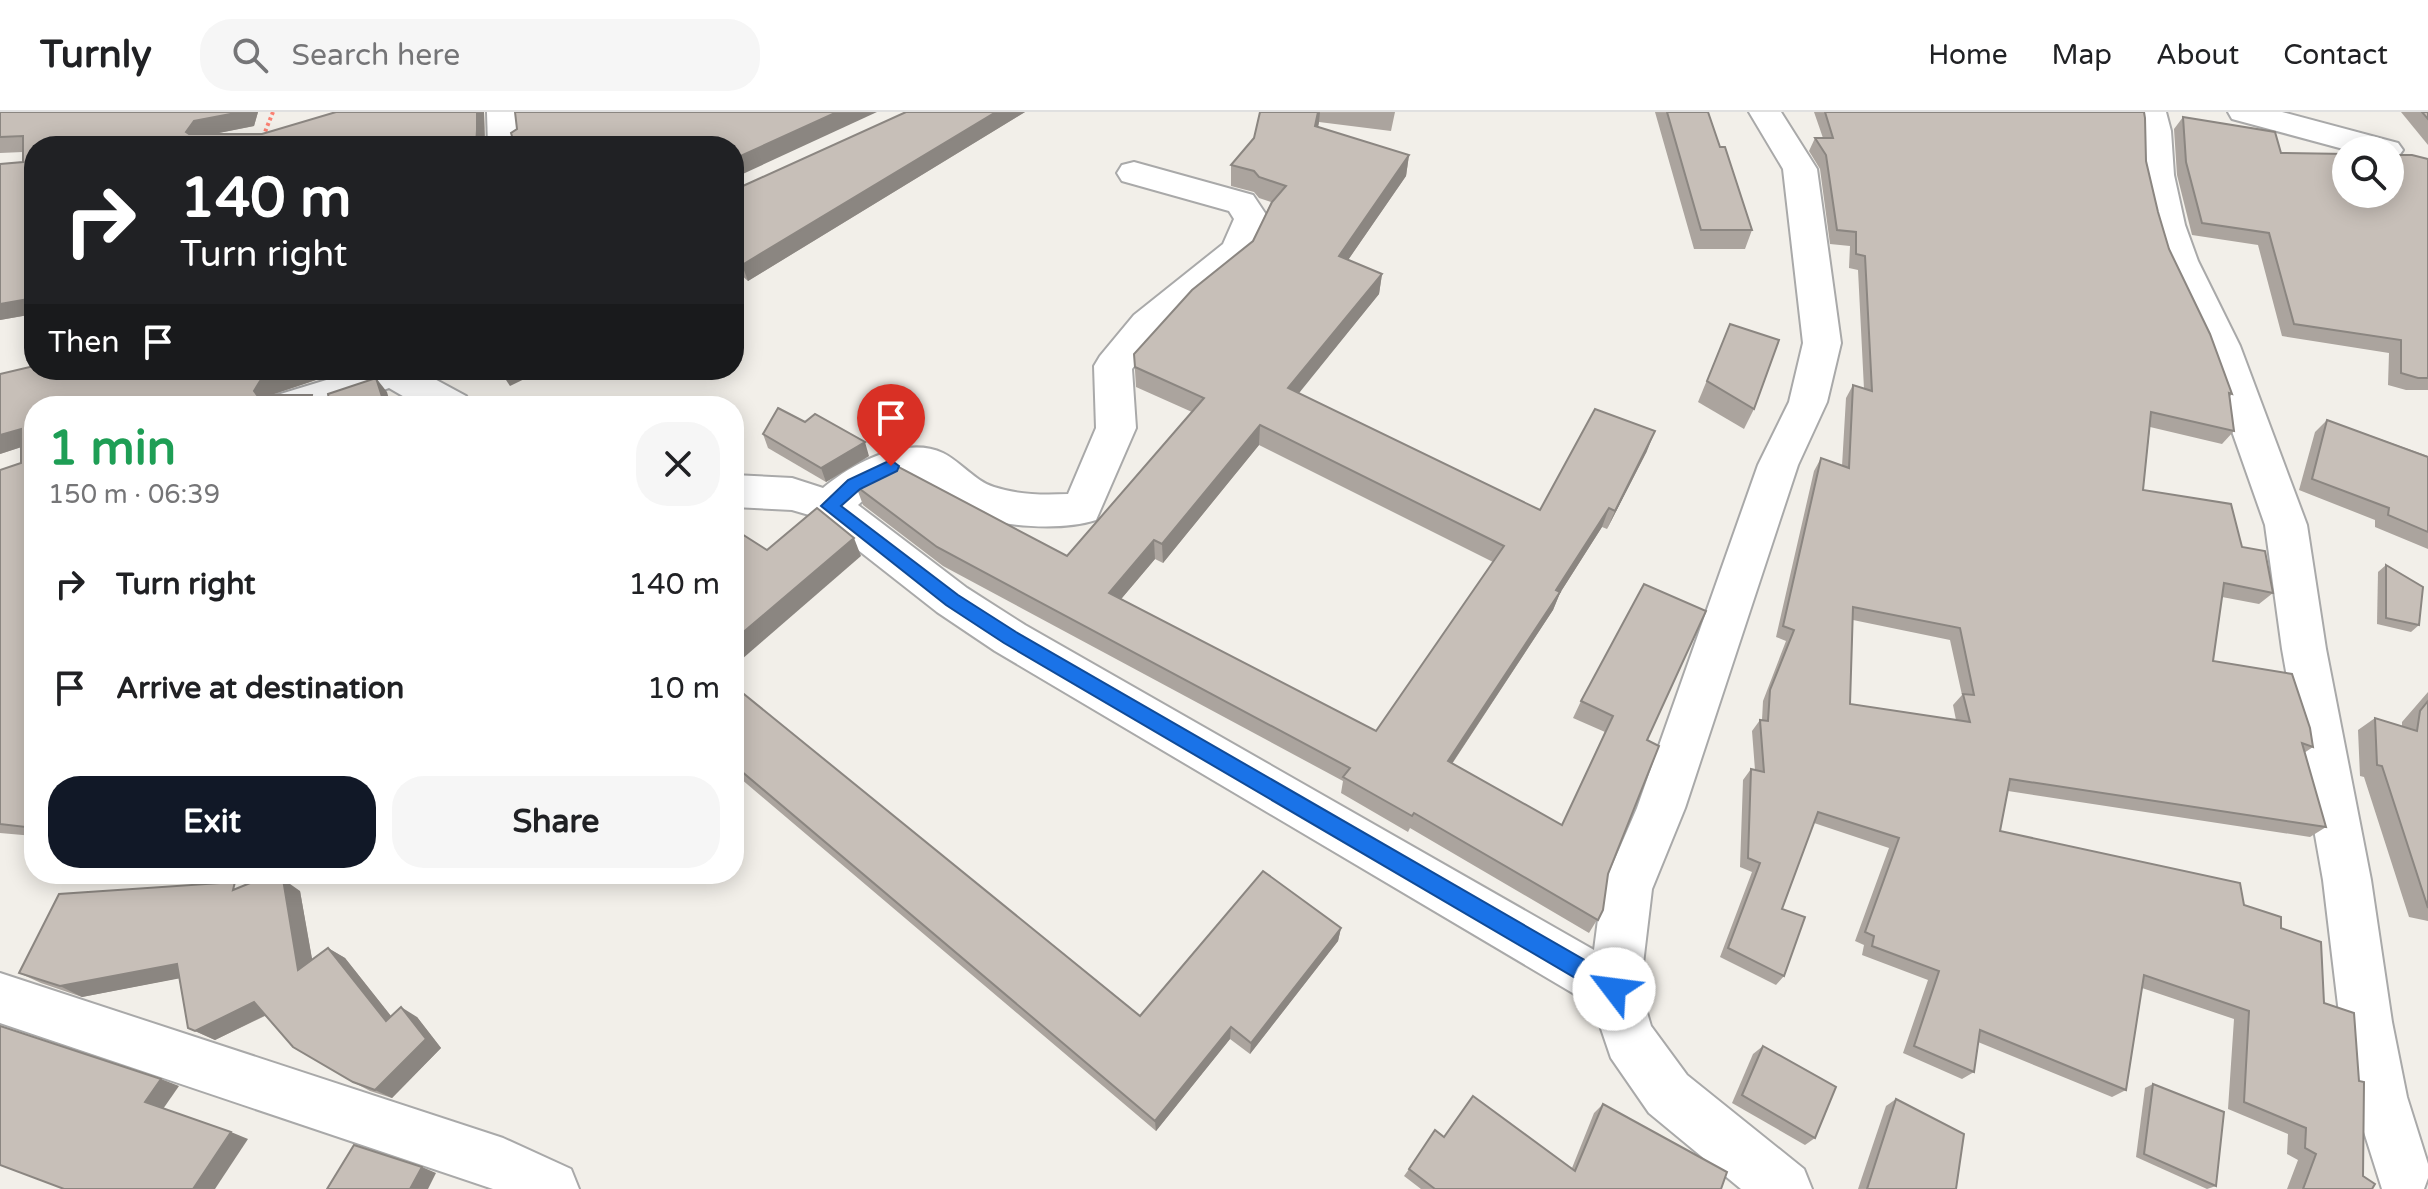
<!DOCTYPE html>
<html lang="en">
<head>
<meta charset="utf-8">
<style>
  body { margin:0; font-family:"Varela Round",sans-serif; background:#f6f6f6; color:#202124; height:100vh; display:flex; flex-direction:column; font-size:30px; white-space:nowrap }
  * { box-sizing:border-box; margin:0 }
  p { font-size:26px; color:#757577 }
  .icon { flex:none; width:44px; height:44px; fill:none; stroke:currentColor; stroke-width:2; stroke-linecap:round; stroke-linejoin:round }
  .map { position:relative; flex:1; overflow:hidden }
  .panel { position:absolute; left:24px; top:284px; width:720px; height:488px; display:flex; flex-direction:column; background:#fff; border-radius:32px; box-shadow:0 4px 20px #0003 }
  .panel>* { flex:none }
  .banner { position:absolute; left:24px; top:24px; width:720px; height:244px; border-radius:32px; box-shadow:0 4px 20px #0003; background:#202124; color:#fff; overflow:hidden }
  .fabs { position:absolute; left:2332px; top:24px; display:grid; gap:16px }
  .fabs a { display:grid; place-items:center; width:72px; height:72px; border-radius:50%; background:#fff; box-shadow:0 4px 20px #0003; font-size:40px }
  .pin { position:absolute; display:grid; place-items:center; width:68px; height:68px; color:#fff; margin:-82px -34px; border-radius:50% 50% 50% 0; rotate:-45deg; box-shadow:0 0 8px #0007 }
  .pin .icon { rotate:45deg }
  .me { position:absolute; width:88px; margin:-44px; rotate:300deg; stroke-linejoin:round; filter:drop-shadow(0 0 6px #0008) }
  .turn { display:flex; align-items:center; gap:28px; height:168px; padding:0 24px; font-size:36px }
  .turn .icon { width:104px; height:104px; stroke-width:2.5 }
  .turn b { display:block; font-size:56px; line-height:68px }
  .then { display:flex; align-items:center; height:76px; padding:0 24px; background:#0003; gap:16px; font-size:30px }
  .round { display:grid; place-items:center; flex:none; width:84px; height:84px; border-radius:32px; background:#f6f6f6 }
  .overview { display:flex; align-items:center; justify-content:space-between; height:136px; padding:0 24px }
  h1 { font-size:48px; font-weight:700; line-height:60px; color:#1e9e55 }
  .primary-button { display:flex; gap:16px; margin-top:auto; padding:16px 24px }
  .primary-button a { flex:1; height:92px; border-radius:32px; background:#111827; color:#fff; font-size:32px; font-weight:700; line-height:92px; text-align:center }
  .primary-button a+a { background:#f6f6f6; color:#202124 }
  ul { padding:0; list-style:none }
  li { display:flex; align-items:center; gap:24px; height:104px; padding:0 24px }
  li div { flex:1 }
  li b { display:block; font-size:30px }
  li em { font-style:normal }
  header { display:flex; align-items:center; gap:48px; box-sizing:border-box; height:112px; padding:0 40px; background:#fff; border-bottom:2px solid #e0e0e0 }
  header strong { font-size:38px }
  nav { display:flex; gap:44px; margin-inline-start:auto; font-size:28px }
  .search { width:560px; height:72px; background:#f6f6f6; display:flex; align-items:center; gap:20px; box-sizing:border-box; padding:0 28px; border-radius:32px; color:#757577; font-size:30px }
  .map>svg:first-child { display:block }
</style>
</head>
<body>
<header>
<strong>Turnly</strong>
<div class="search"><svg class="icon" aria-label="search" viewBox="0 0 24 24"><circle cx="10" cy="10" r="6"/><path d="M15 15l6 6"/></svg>Search here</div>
<nav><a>Home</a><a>Map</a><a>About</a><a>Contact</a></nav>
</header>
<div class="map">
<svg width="2428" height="1077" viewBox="0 0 2428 1077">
  <rect width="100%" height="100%" fill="#f2efe9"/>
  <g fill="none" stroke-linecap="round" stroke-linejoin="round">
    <defs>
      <g id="minor">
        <polygon points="487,0 519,0 522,34 488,34"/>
        <path d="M1749,0H1781L1817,57L1841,231L1827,290L1798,353L1685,696L1652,777L1640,877L1651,914L1687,963L1804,1057L1812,1077H1741L1649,1001L1611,946L1593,893L995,539L937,500L816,405L792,398L734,395V363L792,366L823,376C851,352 905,323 943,341C961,350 975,369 994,375C1019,383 1043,383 1068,382L1096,316L1094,254L1100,244L1134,203L1223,132L1234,107L1229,99L1122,69L1117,61L1122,53L1134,50L1253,83L1269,107L1250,147L1160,221L1132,257L1136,316L1096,408C1062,419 996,416 964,398C951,390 934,369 919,368C896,365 874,379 858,393L967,476L1025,513L1594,838L1602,777L1637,696L1758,353L1789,290L1803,231L1783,57Z"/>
        <polygon points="2134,0 2166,0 2171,19 2174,63 2185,113 2198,149 2240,234 2307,413 2326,537 2371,768 2392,910 2407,985 2428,1052 2428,1066 2424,1077 2382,1077 2353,985 2340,910 2323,768 2282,537 2265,413 2202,234 2162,149 2151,113 2140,63 2139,19"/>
        <polygon points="2228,0 2282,0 2398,31 2403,38 2398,45 2390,48 2390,38 2347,38 2232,7"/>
        <polygon points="359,258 418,258 466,284 471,294 420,294 389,276 338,294 269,294 274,284"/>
        <polygon points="0,861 503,1026 571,1057 579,1077 493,1077 0,911"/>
      </g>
    </defs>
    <use href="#minor" stroke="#a9a9a9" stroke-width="4"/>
    <polyline stroke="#fa8072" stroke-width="4" stroke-dasharray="3 3" stroke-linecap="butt" points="263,25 273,0"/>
    <use href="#minor" fill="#fff" fill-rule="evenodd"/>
  </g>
  <g fill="#aba49e" fill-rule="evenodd">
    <polygon points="0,0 258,0 254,14 213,22 262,22 336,0 484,0 485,34 34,34 34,202 0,208 23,50 23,40 0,41"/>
    <polygon points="906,0 1025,0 748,169 740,162 734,165 734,78"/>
    <path d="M1260,0H1395L1391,19L1319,10L1318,15L1409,43L1406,64L1348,148L1382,162L1379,182L1298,281L1540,398L1647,339L1607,417L1602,415L1560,481L1553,498L1452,652L1562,713L1605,620L1573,606L1581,589L1644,472L1647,628L1608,762L1603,798L1589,821L1410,716L1408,720L1341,681L1343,669L943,454L863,393L856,374L1067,444L1192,300L1136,275L1134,242L1253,129L1271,90L1259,86L1254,80L1231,74V53L1254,26ZM1259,333L1493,450L1376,619L1121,487L1155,447L1163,451Z"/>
    <polygon points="1655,0 1708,0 1720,35 1752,118 1745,137 1694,137"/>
    <path d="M1814,0H2144L2146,49L2158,100L2169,137L2232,282L2229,285L2234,319L2222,332L2150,315L2143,378L2242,435L2273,481L2259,492L2222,485L2213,549L2313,635L2304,641L2326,715L2310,725L2008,679L2000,719L2244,793L2281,816L2324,891L2363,1064L2372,1077H2287L2298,1048L2287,1042L2288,1022L2228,997L2234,907L2142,876L2126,978L2112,985L1978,930L1974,960L1962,967L1903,941L1928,868L1862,843L1864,833L1855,829L1889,736L1814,711L1782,797L1784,864L1776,873L1720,845L1752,760L1740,755L1743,668L1751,657L1755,658L1752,619L1760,608H1762L1763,589L1786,529L1776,525L1814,359L1821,346L1842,354L1846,286L1853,273L1864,277L1858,158L1849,156L1850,134L1830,132L1820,57L1809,39L1815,26H1823ZM1853,508L1950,528L1962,583L1953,593L1956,608L1850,592Z"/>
    <polygon points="2401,0 2428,0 2428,33"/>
    <polygon points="2183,5 2281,41 2428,47 2428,278 2406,278 2388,273 2389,241 2282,224 2258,133 2192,123 2177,63 2174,17"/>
    <polygon points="1730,212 1754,297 1744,317 1698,290"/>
    <polygon points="34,258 349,258 334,263 332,260 331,263 271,283 34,294 34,724 0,721 0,358 21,351 21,335 0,342"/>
    <polygon points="2327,308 2428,344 2428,437 2375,415 2375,408 2299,378 2315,320"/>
    <polygon points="763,322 869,344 826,370 768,336"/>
    <polygon points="2386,453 2419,513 2411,520 2377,512 2378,460"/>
    <polygon points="734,574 1140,904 1341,816 1338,829 1250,942 1230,927 1156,1019 734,661"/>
    <polygon points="2428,580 2428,809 2409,805 2364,665 2360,664 2358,618 2375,606 2402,614 2402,610"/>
    <polygon points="241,775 300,779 312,848 328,836 345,846 391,904 417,905 441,936 392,986 370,979 353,970 265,904 215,928 188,916 179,866 82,885 41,871 19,861"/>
    <polygon points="1763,934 1815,1026 1805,1033 1732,991 1753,942"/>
    <polygon points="2153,972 2216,1074 2207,1077 2136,1045 2145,976"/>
    <polygon points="1896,987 1956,1077 1858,1077 1886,994"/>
    <polygon points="1603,992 1721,1077 1421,1077 1404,1064 1409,1057 1444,1025 1572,1056 1594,1001"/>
  </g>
  <g fill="#8b8681">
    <polygon points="241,0 258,0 254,14 204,24 197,34 186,20 194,9"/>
    <polygon points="477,0 484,0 485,34 476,34"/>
    <polygon points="837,0 877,0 734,66 734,47"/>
    <polygon points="996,0 1025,0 748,169 742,153"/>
    <polygon points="1318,0 1320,0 1319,10 1314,35 1315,14"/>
    <polygon points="1409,43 1406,64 1337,164 1339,144"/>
    <polygon points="734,147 740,162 734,165"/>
    <polygon points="1382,162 1379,182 1287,296 1288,276"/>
    <polygon points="34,186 34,202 0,208 0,192"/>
    <polygon points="293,258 349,258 334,263 332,260 331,263 271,283 266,294 254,279 260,269"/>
    <polygon points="502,258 543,258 510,274 500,259"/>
    <polygon points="376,266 387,280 391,294 385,294"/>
    <polygon points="312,283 321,294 310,294"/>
    <polygon points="1260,313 1259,333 1163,451 1162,432"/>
    <polygon points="21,317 34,331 0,342 0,323"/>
    <polygon points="1655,319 1647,339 1607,417 1615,399"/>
    <polygon points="865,330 869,344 826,370 821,356"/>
    <polygon points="1609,396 1602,415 1560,481 1553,498 1443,665 1448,649 1556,478"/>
    <polygon points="854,426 861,444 734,554 734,528"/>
    <polygon points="1154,428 1155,447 1111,499 1109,481"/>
    <polygon points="283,767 300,779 316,869 298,858"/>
    <polygon points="1341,816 1338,829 1250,942 1251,931"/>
    <polygon points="328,836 345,846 402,918 386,909"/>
    <polygon points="177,852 197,863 82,885 60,874"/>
    <polygon points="254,890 272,900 215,928 195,919"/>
    <polygon points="401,895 417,905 441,936 392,986 375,978"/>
    <polygon points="1231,915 1230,927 1156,1019 1155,1009"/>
    <polygon points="161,967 179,974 163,997 145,990"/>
    <polygon points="231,1020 248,1027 215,1077 193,1077"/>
    <polygon points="422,1055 436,1061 428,1077 410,1077"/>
  </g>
  <g fill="#c7bfb8" stroke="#8b8681" stroke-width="2" fill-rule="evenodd">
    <polygon points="0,0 241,0 194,9 186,20 189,22 262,22 336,0 477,0 477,18 476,34 34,34 34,186 0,192 0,52 23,50 23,24 0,25"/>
    <polygon points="515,0 837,0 734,47 734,34 515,34 511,21 517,17"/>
    <polygon points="906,0 996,0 742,153 734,146 734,78"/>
    <path d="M1260,0H1318L1315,14L1409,43L1339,144L1382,162L1288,276L1540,398L1595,297L1655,319L1615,399L1609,396L1556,478L1560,480L1448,649L1562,713L1613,604L1581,589L1644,472L1706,499L1647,628L1659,634L1608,762L1603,798L1598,808L1414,701L1412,704L1343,665L1350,656L937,435L856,374L874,362L895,353L1067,444L1204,286L1135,255L1134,242L1192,178L1253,129L1272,90L1286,74L1259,65L1254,59L1231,53L1254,26ZM1260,313L1504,434L1376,619L1109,481L1154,428L1162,432Z"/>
    <polygon points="1667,0 1708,0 1720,35 1725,35 1752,118 1701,118"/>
    <path d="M1825,0H2144L2145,6L2146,49L2158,100L2169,137L2210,222L2232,282L2229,281L2234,319L2151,300L2143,378L2231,392L2242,435L2265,439L2273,481L2224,471L2213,549L2292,562L2310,616L2313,635L2302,631L2326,715L2010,667L2000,719L2240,771L2244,793L2281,805V816L2321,830L2324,891L2354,901L2359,969L2364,970L2363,1064L2375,1072L2372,1077H2303L2316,1042L2305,1036L2306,1016L2244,990L2249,899L2144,863L2126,978L1980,918L1974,960L1914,934L1939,859L1872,834L1874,824L1865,820L1899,726L1818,700L1782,797L1805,805L1784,864L1728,836L1760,751L1748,746L1751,657L1764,660L1760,608L1768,609L1770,578L1794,518L1783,514L1821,346L1849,356L1853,273L1872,279L1865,144L1856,142V120L1837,118L1826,43L1815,26H1833ZM1853,495L1960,516L1974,583L1963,582L1970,610L1850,592Z"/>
    <polygon points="2422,0 2428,0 2428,7"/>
    <polygon points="2183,5 2275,20 2281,41 2346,42 2346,82 2390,82 2390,43 2412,43 2428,47 2428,266 2418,266 2401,261 2401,228 2294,212 2269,121 2202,111 2186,50"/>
    <polygon points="1730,212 1779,228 1754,297 1707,269"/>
    <polygon points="34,254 34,258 293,258 260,269 254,279 257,283 312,283 310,294 34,294 34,716 0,712 0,358 21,351 21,317 0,323 0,262"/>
    <polygon points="376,266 385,294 330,294 328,282"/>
    <polygon points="778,296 805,310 815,302 865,330 821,356 763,322"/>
    <polygon points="2327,308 2428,345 2428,420 2388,403 2389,396 2312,367"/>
    <polygon points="817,396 854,426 734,528 734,417 767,438"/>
    <polygon points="2386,453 2423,475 2419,513 2386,506"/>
    <polygon points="734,574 1140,904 1263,759 1341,816 1251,931 1231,915 1155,1009 734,653"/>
    <polygon points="2428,589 2428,796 2382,654 2377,653 2375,606 2417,619 2420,599"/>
    <polygon points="283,767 298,858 328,836 386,909 401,895 426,927 375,978 353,970 293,935 254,890 195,919 188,916 177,852 60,874 19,861 59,782 235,770 233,778 255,769"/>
    <polygon points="0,914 161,967 145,990 231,1020 193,1077 64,1077 0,1053"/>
    <polygon points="1763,934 1836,975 1815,1026 1742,983"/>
    <polygon points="2153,972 2224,1000 2216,1074 2144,1042"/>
    <polygon points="1473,984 1575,1059 1603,992 1727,1060 1721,1077 1435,1077 1409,1057 1435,1018 1444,1025"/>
    <polygon points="1896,987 1964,1022 1956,1077 1867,1077"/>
    <polygon points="354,1033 422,1055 410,1077 327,1077"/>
  </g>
  <polygon fill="#1a73e8" stroke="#114b97" stroke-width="2" points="891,348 899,354 897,359 860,377 841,394 958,483 1016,520 1621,869 1624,877 1621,884 1614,887 1606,884 1004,531 946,493 821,394 848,368"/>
</svg>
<div class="fabs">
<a><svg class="icon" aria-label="search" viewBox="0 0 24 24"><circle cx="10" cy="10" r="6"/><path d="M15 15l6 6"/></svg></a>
</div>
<div class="pin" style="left:891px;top:354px;background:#d93025"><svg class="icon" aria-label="arrive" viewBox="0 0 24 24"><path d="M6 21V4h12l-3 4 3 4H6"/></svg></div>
<svg class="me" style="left:1614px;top:877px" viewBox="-20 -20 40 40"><circle r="19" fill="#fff"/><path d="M0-13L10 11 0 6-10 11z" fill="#1a73e8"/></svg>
<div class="banner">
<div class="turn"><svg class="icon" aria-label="right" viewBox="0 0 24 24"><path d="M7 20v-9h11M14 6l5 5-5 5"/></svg><div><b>140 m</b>Turn right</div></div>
<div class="then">Then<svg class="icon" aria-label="arrive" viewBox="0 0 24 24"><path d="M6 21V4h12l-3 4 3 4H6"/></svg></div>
</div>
<section class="panel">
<div class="overview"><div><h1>1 min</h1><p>150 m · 06:39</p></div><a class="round"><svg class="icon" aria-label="close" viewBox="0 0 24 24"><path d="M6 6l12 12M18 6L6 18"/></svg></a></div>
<ul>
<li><svg class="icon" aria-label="right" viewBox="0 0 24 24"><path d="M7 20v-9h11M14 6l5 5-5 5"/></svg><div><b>Turn right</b></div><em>140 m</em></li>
<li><svg class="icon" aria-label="arrive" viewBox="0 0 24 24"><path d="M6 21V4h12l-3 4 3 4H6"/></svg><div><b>Arrive at destination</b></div><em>10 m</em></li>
</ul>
<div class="primary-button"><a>Exit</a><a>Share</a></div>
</section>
</div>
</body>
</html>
